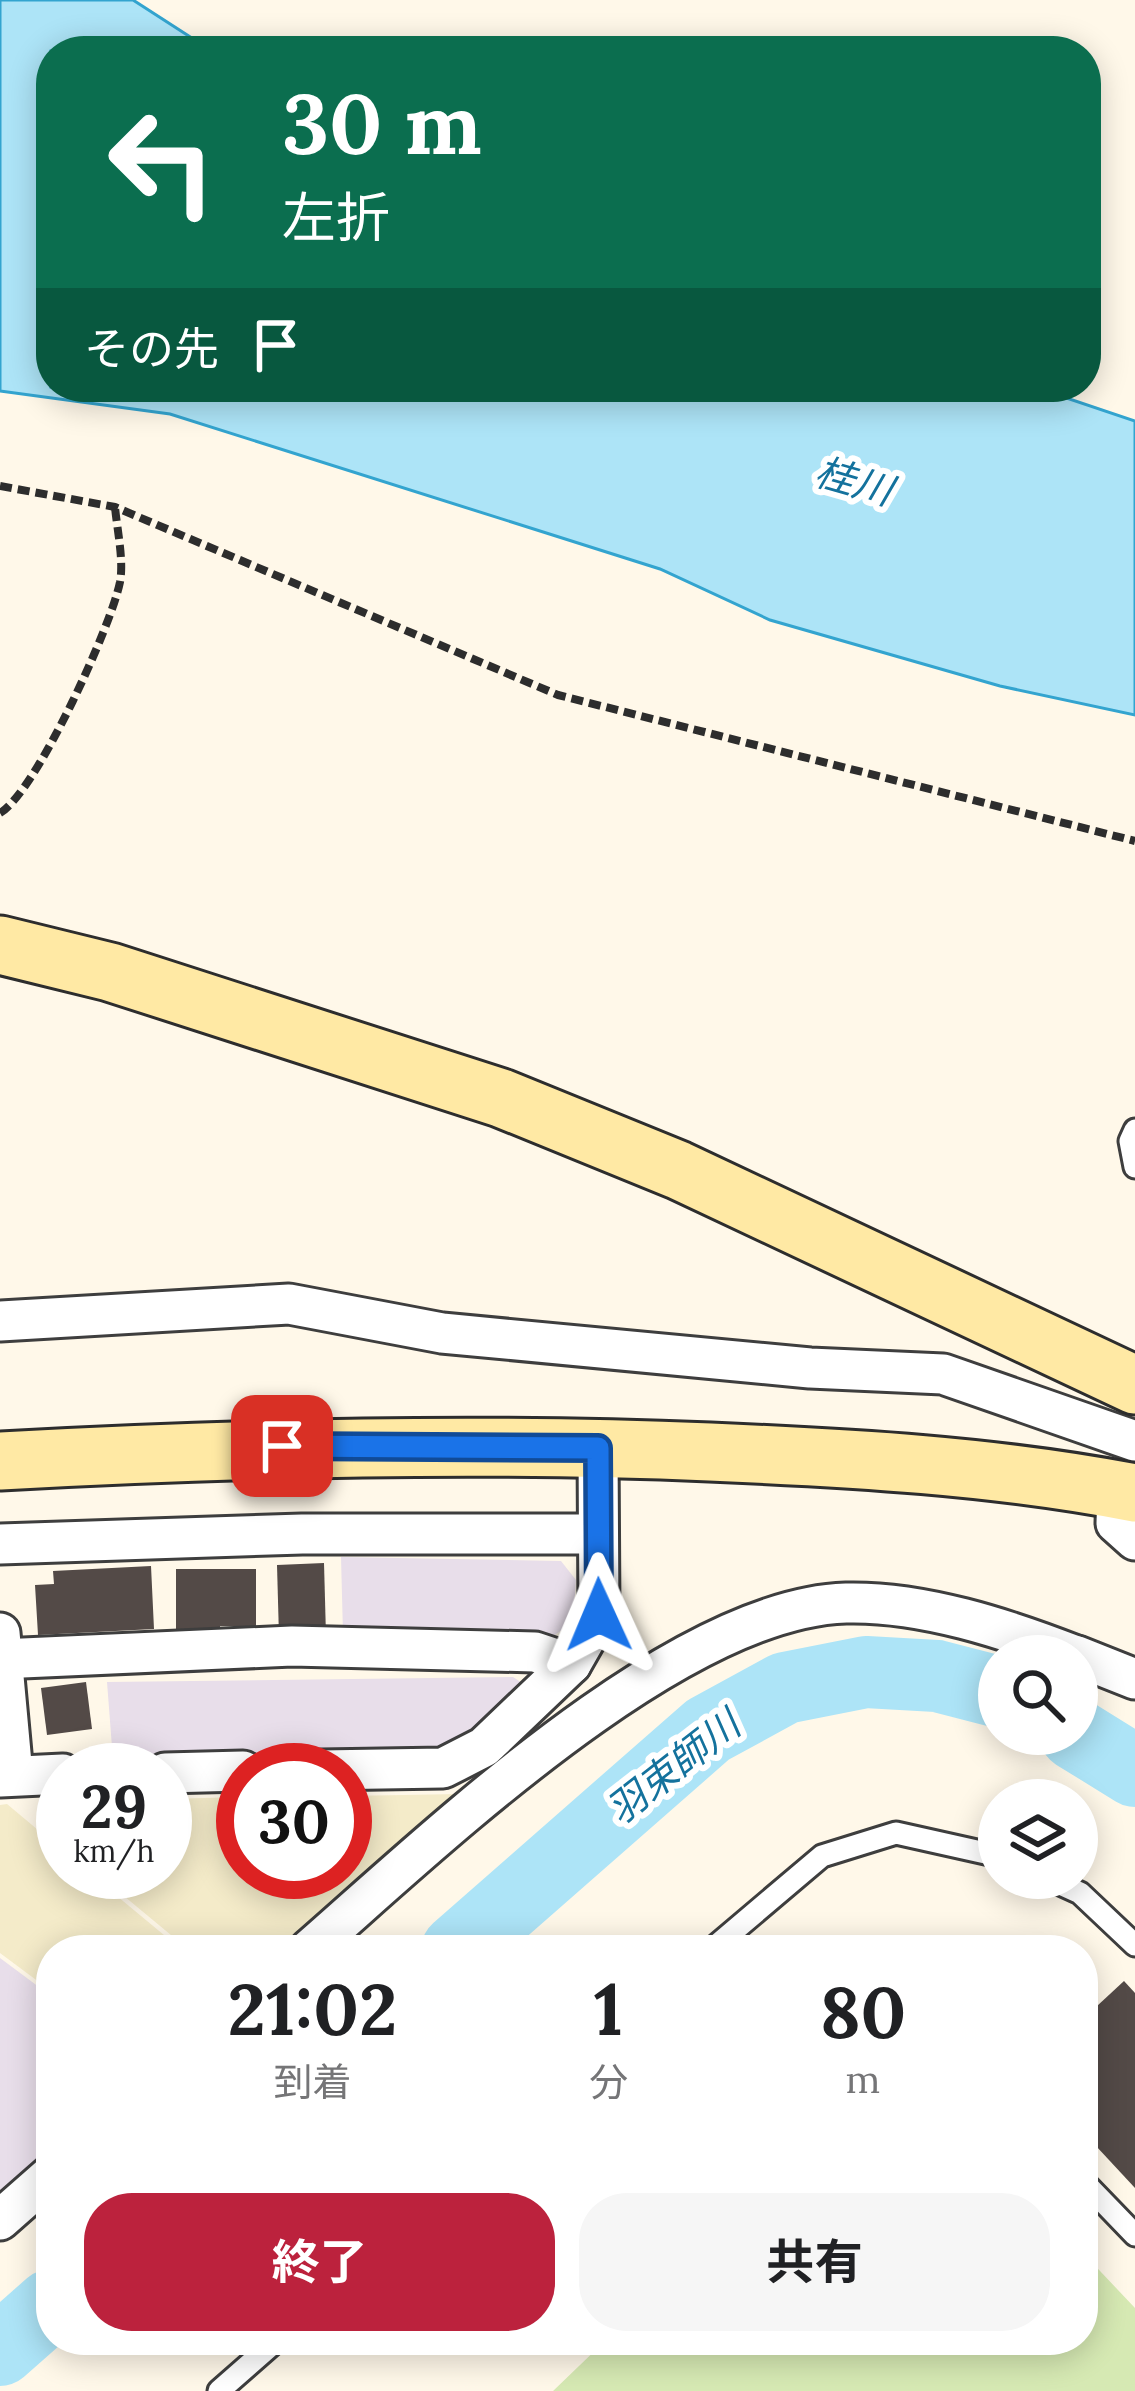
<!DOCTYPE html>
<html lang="ja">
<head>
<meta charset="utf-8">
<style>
  body { margin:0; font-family:Lora,"Noto Sans JP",serif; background:#f6f6f6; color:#202124; height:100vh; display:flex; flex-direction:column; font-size:45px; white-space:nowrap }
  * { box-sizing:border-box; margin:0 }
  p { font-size:39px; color:#757577 }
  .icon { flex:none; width:66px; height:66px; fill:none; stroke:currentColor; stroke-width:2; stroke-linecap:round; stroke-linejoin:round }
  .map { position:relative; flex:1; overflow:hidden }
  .details { position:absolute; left:36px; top:1935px; width:1062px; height:420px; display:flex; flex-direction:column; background:#fff; border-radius:48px; box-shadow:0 6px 30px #0003 }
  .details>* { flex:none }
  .hud { position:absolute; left:36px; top:36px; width:1065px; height:366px; border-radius:48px; box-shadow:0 6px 30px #0003; background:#0b6e4f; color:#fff; overflow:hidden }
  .tools { position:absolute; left:978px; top:1635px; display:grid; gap:24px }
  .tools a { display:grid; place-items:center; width:120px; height:120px; border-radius:50%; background:#fff; box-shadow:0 6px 30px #0003; font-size:60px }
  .speed { position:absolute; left:36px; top:1743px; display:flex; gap:24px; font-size:60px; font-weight:700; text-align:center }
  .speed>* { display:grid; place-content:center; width:156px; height:156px; border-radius:50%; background:#fff; box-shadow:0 6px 30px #0003; line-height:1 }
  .speed small { font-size:30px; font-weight:400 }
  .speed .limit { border:18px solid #d22; background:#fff; color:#111 }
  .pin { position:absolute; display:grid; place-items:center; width:102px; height:102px; color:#fff; margin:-51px; border-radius:24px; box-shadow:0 6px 18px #0006 }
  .me { position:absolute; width:132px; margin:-66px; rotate:359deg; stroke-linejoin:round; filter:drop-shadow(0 0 9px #0008) }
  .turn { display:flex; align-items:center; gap:42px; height:252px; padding:0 48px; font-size:54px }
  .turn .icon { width:156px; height:156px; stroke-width:2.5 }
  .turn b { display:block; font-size:84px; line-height:102px }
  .then { display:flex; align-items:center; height:114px; padding:0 48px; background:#0003; gap:24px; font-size:45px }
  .eta { display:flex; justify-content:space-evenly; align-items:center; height:204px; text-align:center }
  .eta b { font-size:72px; font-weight:700; line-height:84px }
  .action { display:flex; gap:24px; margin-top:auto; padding:24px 48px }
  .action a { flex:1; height:138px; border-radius:48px; background:#bc223d; color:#fff; font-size:48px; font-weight:700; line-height:138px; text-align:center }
  .action a+a { background:#f6f6f6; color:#202124 }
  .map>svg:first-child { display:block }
</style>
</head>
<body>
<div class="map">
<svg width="1135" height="2391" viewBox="0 0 1135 2391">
  <rect width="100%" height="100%" fill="#fff8e9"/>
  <g fill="#e8deea">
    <polygon points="341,1557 561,1561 576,1580 573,1622 549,1639 343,1634"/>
    <polygon points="513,1677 530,1688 470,1739 422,1757 113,1760 107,1682"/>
    <polygon points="0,1958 51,1996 51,2155 0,2198"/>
  </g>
  <g fill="#f4ebc9">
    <polygon points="460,1794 280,1950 189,1950 95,1872 165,1872 165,1799 243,1797 243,1872 345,1872 345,1796"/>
    <polygon points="7,1804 63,1851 63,1872 88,1872 182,1950 51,1950 51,1991 0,1953 0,1805"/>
  </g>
  <polygon fill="#d6e9b3" points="1083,2253 1135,2308 1135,2391 553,2391 606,2340 1083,2340"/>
  <polygon fill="#ade4f7" stroke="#33a4cf" stroke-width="3" points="0,0 133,0 212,51 51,51 51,387 1034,387 1135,421 1135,715 1000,686 770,620 660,569 170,414 0,391"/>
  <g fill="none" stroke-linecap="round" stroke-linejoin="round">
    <g stroke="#ade4f7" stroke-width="72">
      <polyline points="1075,1734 1135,1771"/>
      <polyline points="457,1950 708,1730 785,1688 866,1672 937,1676 999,1692"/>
      <polyline points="0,2350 51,2305"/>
    </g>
  </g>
  <g fill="#534a47">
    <polygon points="324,1563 326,1636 279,1637 277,1565"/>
    <polygon points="151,1566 154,1629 38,1635 35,1585 54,1584 53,1571"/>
    <polygon points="176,1569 256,1569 256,1626 220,1626 220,1635 176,1635"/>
    <polygon points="86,1682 92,1729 47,1735 41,1688"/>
    <polygon points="1124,1981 1135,1993 1135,2188 1083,2132 1083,2019"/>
  </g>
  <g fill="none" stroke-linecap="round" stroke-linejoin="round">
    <defs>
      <g id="lane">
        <polyline points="1135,1130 1130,1141 1135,1167"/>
        <polyline points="1047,1878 1080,1893 1135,1945"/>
        <polyline points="711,1950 822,1856 896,1833 999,1856"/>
        <polyline points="1083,2181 1135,2235"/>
        <polyline points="219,2391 277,2340"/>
      </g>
      <g id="street">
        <polyline points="0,1321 289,1304 442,1333 810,1368 943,1374 1135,1441"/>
        <polyline points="1117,1490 1116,1523 1135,1540"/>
        <polyline points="0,1544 302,1534 598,1534"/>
        <polyline points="0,1633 13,1775"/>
        <polyline points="1077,1656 1135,1679"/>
        <polyline points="0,1659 292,1646 535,1652 571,1664"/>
        <polyline points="321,1770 443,1768 484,1747 571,1664 599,1615 598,1448"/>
        <polyline points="165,1773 243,1771"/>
        <polyline points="0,1777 63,1774"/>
        <path d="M309,1950C435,1840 676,1608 846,1603C922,1601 1007,1629 1076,1656"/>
        <polyline points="0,2220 51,2175"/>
      </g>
      <g id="secondary">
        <polyline points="0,945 110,972 501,1098 678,1170 1135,1385"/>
        <path d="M0,1461C237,1448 472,1442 710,1452C852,1458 995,1466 1135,1493"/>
      </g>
    </defs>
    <use href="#lane" stroke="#3e3e3e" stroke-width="27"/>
    <use href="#street" stroke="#3e3e3e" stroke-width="45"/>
    <use href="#secondary" stroke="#2d2d2d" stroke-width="63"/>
    <g stroke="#2d2d2d" stroke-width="8" stroke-dasharray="12 6" stroke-linecap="butt">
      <polyline points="0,486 115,507 558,695 1135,841"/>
      <path d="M0,813C36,792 111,627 120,582C124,560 117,529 115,507"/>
    </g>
    <use href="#lane" stroke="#fff" stroke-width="21"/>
    <use href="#street" stroke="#fff" stroke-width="39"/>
    <use href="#secondary" stroke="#ffe9a4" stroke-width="57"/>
  </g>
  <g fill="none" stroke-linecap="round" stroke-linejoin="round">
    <defs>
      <polyline id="route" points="282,1446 598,1448 599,1615"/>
    </defs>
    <use href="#route" stroke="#114b97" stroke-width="30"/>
    <use href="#route" stroke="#1a73e8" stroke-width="21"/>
  </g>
  <g text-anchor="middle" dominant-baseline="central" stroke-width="12" stroke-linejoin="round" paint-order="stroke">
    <g font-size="39" font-style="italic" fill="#14729d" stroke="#fff">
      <text transform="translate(854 481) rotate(16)">桂川</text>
      <text transform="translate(673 1767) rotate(-38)">羽束師川</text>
    </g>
  </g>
</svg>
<div class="tools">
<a><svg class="icon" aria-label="search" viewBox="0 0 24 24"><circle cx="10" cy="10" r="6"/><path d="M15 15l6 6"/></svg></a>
<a><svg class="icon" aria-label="layers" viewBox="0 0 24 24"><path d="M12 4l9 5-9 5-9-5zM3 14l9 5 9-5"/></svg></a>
</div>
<div class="speed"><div>29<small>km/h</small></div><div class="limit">30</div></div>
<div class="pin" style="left:282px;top:1446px;background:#d93025"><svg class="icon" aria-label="arrive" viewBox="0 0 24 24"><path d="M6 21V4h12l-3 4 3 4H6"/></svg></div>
<svg class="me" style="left:599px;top:1615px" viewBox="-20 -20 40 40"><path d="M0-17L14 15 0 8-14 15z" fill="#1a73e8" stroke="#fff" stroke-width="4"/></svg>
<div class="hud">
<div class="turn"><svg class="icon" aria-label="left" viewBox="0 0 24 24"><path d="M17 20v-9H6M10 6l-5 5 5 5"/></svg><div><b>30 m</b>左折</div></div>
<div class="then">その先<svg class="icon" aria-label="arrive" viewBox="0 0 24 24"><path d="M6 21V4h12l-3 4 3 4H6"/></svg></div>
</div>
<section class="details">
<div class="eta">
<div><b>21:02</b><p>到着</p></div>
<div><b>1</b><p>分</p></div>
<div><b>80</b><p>m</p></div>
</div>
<div class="action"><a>終了</a><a>共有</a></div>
</section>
</div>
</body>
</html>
